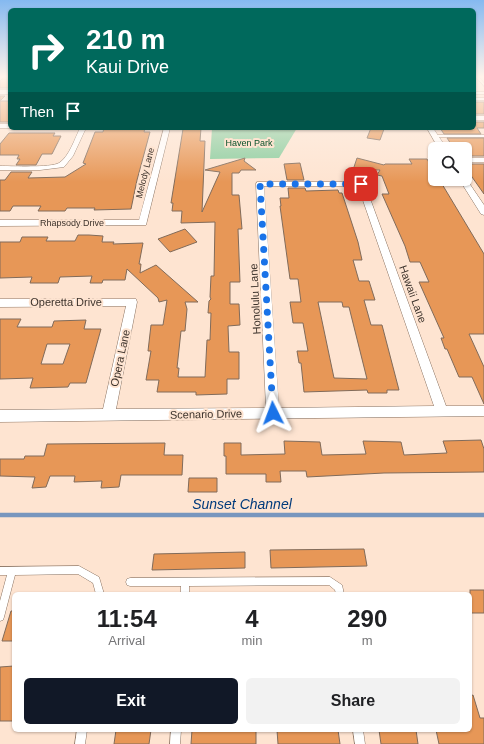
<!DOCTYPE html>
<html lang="en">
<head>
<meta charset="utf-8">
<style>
  body { margin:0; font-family:Arial,sans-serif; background:#f2f2f2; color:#202124; height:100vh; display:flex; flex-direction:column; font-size:15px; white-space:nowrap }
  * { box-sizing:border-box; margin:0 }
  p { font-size:13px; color:#757577 }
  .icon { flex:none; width:22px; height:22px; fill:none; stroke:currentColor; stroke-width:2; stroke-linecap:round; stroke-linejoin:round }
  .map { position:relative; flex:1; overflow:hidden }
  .sheet { position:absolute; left:12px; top:592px; width:460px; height:140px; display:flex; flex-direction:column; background:#fff; border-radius:6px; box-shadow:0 1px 3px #0004 }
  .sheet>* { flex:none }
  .hud { position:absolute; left:8px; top:8px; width:468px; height:122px; border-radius:6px; box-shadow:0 1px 3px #0004; background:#00695c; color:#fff; overflow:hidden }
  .tools { position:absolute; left:428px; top:142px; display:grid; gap:8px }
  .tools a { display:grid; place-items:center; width:44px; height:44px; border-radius:6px; background:#fff; box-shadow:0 1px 3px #0004; font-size:20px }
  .pin { position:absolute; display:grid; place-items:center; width:34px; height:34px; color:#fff; margin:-17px; border-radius:8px; box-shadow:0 2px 6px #0006 }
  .me { position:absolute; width:44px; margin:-22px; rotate:357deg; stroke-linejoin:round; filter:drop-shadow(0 0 3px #0008) }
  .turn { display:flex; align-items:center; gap:14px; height:84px; padding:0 12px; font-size:18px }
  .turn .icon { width:52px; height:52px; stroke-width:2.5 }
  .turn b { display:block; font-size:28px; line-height:34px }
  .then { display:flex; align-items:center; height:38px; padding:0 12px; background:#0003; gap:8px; font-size:15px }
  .eta { display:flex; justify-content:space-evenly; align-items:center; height:68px; text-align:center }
  .eta b { font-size:24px; font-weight:800; line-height:28px }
  .cta { display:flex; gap:8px; margin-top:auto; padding:8px 12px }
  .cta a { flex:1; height:46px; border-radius:6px; background:#111827; color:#fff; font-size:16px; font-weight:800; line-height:46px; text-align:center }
  .cta a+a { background:#f2f2f2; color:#202124 }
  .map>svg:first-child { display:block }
</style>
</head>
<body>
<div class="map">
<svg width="484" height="744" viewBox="0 0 484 744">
  <rect width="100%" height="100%" fill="#fee4d1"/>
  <polygon fill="#8bcd9e" points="212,128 297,128 279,158 210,159"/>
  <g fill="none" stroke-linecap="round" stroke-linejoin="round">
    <polyline stroke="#7896be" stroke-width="4.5" points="0,515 484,515"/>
  </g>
  <g fill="#e79757" stroke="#816b5a" fill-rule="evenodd">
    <polygon points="4,77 10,77 10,88 0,88 0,81"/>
    <polygon points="0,96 5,96 0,101 10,101 10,122 0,122"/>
    <rect x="474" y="102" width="10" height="12"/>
    <polygon points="474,122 484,122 484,128 477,128 481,134 444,134 440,128 474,128"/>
    <polygon points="104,128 145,128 144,132 150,132 137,180 131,209 94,210 95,208 67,208 65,211 38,211 41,206 13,206 10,211 0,211 0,180 5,180 11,172 32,172 28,178 65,177 86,164 83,163 95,132 103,132"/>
    <polygon points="201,128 200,141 205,141 202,212 220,172 205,170 245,158 244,161 256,170 241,170 239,173 232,173 232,195 239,195 242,229 238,229 240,282 230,282 230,304 239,304 240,325 228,326 229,352 239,352 239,379 227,379 227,394 196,395 196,392 157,392 159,380 146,380 151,351 148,351 151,325 163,325 167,300 159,302 158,298 127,269 125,280 103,280 102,283 90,283 92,276 60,277 58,283 30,283 32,277 0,278 0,242 20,242 22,237 48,237 46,241 75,241 78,235 89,235 103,236 102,242 114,242 113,244 143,243 139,264 141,264 140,273 156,265 198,302 185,302 187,309 185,331 181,331 177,368 179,368 178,377 205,377 207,340 210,340 211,313 208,313 209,301 211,299 210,297 211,276 214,276 215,222 181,223 182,211 172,211 173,203 171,203 183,129"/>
    <polygon points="371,128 384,129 380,140 367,138"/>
    <polygon points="9,133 55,133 53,136 61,136 52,154 42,154 36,165 16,165 20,159 17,159 19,155 0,155 0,144"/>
    <polygon points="447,138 484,138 484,156 465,156 465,147 453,147"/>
    <polygon points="357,158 384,165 385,164 412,164 409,159 427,159 435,173 435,179 439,179 484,254 484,334 469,334 484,367 484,404 472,377 459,377 447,349 445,349 441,338 444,338 419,282 429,282 420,262 410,262 405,246 382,194 389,194 382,176 377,175 380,170 353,170"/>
    <polygon points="300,163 304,180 287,180 284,164"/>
    <polygon points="465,164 484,164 484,194 465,167"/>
    <path d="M288,188H305L306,191L338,190L339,193H342L358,242L362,260H353L359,281H369L375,300H364L371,325H382L399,390H387V393H368L367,390L304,392L301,363H299L297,351H308L303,323H293L290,302H301L298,279H290L280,206H281L280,198H289ZM318,302H342L343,307H349L367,379L334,378Z"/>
    <polygon points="185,229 197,242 170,252 158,239"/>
    <path d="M0,319H21L17,327H52L54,321L86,320L84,329H101L86,383H70L68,387L30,388L33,378L0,379ZM47,344H70L63,364H41Z"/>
    <polygon points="481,440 484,449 484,472 384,473 307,477 306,471 280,471 281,482 266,482 266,474 226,474 226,456 224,456 224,443 241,443 241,455 285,454 284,441 320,442 322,455 366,454 363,441 401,442 404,455 447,453 443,441"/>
    <polygon points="165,443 164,455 183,455 182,475 121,475 119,487 101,488 102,481 74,482 75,476 50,476 46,487 32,488 35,477 0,476 0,459 24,459 25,456 44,456 47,444"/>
    <polygon points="189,478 217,478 217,492 188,492"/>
    <polygon points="364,549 367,566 271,568 270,550"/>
    <polygon points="245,552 245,568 152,570 154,554"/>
    <rect x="470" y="590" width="14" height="23"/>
    <polygon points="11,611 14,611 14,641 2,641"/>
    <polygon points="14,666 14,721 0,721 0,667"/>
    <polygon points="473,695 480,718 484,718 484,744 439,744 436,730 470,730 470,696"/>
    <polygon points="116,730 151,730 149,744 114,744"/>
    <polygon points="192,730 256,730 256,744 191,744"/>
    <polygon points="277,730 338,730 340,744 278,744"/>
    <polygon points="379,730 416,730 418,744 381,744"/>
  </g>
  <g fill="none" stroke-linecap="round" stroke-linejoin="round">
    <defs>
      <g id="lane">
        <polygon points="476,77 479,77 484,83 484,86"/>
        <rect x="474" y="92" width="10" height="2"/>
        <rect x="474" y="98" width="10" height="2"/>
        <polygon points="435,135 484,135 484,137 434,137 434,135"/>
        <polygon points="79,566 99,577 104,594 96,594 93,583 78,574 15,575 4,617 3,620 0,621 0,601 7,575 0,575 0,567"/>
        <polygon points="330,577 342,585 344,594 336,594 335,590 329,585 189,586 189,594 181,594 181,586 130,586 127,585 126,582 127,579 130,578"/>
        <polygon points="77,730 87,730 85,744 75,744"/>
        <polygon points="171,730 181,730 180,744 170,744"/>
        <polygon points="353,730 363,730 365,744 355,744"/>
      </g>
      <g id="street">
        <rect x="0" y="90" width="10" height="4"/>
        <rect x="474" y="116" width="10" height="4"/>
        <rect x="0" y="124" width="10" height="4"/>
        <path d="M80,128H86L73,156L64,167L40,170H0V166C12,166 50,168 59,163C69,157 75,138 80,128Z"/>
        <polygon points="164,128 170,128 146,225 0,226 0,220 139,220"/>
        <polygon points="427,128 433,128 447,149 439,149"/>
        <rect x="465" y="158" width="19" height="4"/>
        <polygon points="465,177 484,205 484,215 481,214 459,179 465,179"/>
        <path d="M257,182H364L446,406H484V416L0,422V410L103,409L126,306L0,307V299H136L137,302L116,409L266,408L256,184ZM264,186H358L434,406L279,408Z"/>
      </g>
    </defs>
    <use href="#lane" stroke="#8a7362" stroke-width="1"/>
    <use href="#street" stroke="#8a7362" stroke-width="1"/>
    <use href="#lane" fill="#fff" fill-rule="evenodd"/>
    <use href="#street" fill="#fff" fill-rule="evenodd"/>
  </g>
  <linearGradient id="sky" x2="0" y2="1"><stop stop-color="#85b9f0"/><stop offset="0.42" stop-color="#fff3ea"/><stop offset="1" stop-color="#fff3ea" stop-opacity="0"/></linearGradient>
  <rect width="484" height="182" fill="url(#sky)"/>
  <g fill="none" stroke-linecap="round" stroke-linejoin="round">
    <polyline stroke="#1a73e8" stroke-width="7" stroke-dasharray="0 12.6" points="273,413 260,184 361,184"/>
  </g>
  <g text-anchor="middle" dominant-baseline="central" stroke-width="4" stroke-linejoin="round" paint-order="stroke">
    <g font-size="9" fill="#085029" stroke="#fee4d1">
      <text x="249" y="143">Haven Park</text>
    </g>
    <g font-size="9" fill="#3d332c" stroke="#fee4d1">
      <text transform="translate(145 173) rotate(-76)">Melody Lane</text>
      <text x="72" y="223">Rhapsody Drive</text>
    </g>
    <g font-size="11" fill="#3d332c" stroke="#fee4d1">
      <text transform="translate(413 294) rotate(70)">Hawaii Lane</text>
      <text transform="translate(255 299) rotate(-93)">Honolulu Lane</text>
      <text x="66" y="302">Operetta Drive</text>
      <text transform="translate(120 358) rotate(-78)">Opera Lane</text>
      <text transform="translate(206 414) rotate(-1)">Scenario Drive</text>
    </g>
    <g font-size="14" font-style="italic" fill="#003a7b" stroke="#fee4d1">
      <text x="242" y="504">Sunset Channel</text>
    </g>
  </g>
</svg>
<div class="tools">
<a><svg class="icon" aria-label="search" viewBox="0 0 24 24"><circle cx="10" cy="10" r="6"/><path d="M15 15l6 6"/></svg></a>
</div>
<div class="pin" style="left:361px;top:184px;background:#d93025"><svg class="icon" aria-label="arrive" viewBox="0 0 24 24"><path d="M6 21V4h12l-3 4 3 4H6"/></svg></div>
<svg class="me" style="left:273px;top:413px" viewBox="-20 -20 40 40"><path d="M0-17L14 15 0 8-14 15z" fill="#1a73e8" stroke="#fff" stroke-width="4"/></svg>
<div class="hud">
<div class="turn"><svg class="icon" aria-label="right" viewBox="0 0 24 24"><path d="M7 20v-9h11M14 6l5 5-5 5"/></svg><div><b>210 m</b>Kaui Drive</div></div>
<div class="then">Then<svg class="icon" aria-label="arrive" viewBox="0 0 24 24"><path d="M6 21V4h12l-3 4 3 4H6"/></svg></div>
</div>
<section class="sheet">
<div class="eta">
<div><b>11:54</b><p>Arrival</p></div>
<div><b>4</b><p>min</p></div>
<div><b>290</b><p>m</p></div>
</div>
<div class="cta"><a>Exit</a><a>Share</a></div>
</section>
</div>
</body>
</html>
